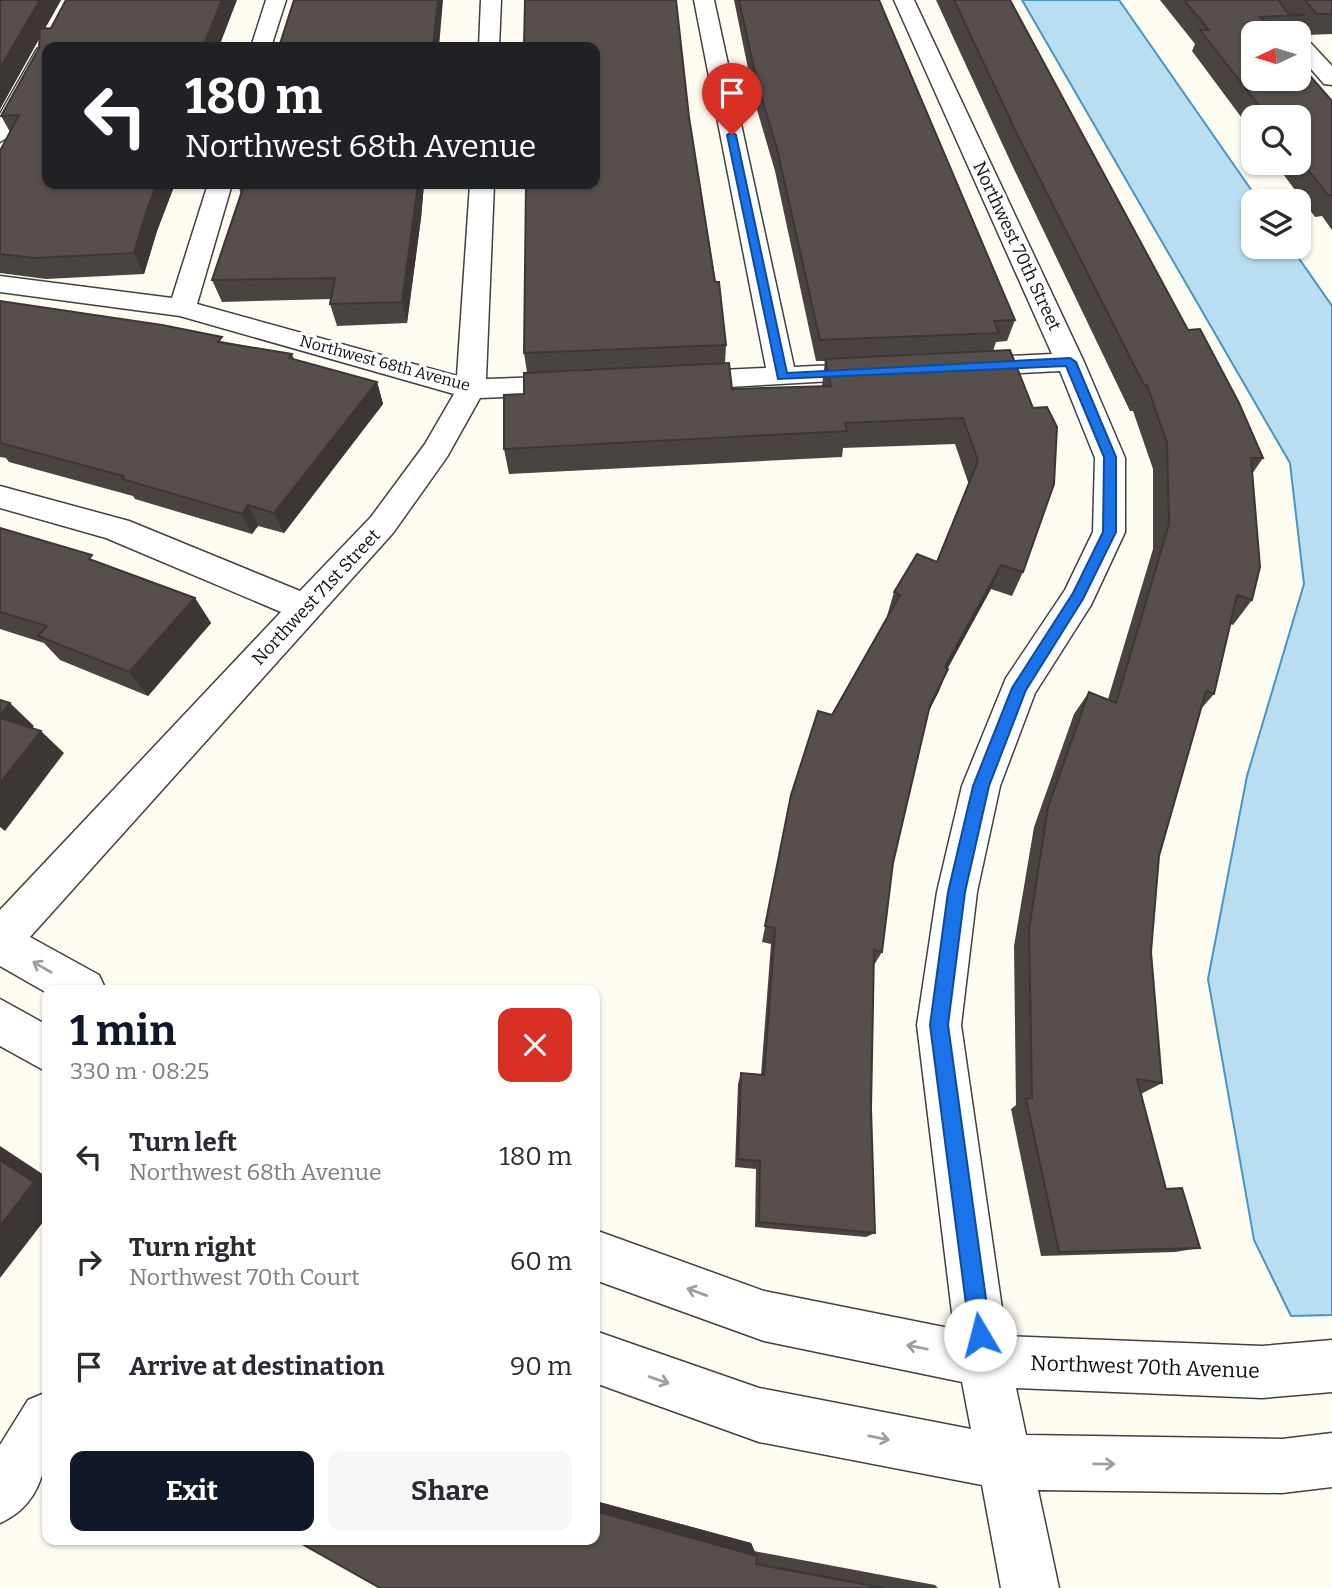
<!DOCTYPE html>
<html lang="en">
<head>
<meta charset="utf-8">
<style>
  body { margin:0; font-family:Bitter,serif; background:#f7f7f7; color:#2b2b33; height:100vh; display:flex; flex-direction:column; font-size:26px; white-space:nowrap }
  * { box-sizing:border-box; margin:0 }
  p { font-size:23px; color:#7c7c81 }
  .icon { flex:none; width:38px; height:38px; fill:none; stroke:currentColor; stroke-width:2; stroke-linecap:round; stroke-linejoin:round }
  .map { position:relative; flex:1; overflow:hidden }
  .sheet { position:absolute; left:42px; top:985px; width:558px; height:560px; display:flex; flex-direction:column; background:#fff; border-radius:14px; box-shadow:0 2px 5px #0004 }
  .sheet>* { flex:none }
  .banner { position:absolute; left:42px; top:42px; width:558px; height:147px; border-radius:14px; box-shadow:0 2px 5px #0004; background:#202124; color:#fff; overflow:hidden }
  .needle { width:46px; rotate:266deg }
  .fabs { position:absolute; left:1241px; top:21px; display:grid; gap:14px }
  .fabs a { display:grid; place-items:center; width:70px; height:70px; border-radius:14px; background:#fff; box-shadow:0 2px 5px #0004; font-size:35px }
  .pin { position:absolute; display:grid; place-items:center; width:60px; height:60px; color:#fff; margin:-72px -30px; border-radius:50% 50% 50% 0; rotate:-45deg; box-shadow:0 0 7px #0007 }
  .pin .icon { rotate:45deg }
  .me { position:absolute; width:77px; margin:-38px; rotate:352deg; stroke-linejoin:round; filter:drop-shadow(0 0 5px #0008) }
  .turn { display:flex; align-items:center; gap:24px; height:147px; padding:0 28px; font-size:32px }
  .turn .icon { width:91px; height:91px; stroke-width:2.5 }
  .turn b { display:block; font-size:49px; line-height:60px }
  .round { display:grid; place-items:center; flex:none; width:74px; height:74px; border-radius:14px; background:#f7f7f7 }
  .headline { display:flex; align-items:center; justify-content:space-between; height:119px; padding:0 28px }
  h1 { font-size:42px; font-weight:700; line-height:52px; color:#111827 }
  .button { display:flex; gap:14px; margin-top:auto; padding:14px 28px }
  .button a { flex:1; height:80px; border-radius:14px; background:#111827; color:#fff; font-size:28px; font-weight:700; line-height:80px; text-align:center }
  .button a+a { background:#f7f7f7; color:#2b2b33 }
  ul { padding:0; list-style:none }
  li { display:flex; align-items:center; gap:21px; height:105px; padding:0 28px }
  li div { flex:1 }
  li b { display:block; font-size:26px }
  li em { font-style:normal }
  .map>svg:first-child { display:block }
</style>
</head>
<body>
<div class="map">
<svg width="1332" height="1588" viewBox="0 0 1332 1588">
  <rect width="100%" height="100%" fill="#fefbf1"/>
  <polygon fill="#badef1" stroke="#4895c1" stroke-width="2" points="1022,0 1119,0 1259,201 1253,201 1253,247 1291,247 1332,306 1332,1315 1291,1316 1254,1240 1208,979 1247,776 1304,584 1290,463"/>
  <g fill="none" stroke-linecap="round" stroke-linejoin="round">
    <defs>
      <g id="minor">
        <polygon points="266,0 286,0 271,47 251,47"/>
        <polygon points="481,0 501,0 499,47 479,47"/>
        <polygon points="694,0 714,0 794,367 876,363 886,366 890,372 886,378 677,390 667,388 663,381 667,374 677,372 766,368"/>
        <polygon points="894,0 914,0 1084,362 1125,458 1125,532 1091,605 1035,693 1000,786 977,892 961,1025 1006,1336 1262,1346 1332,1340 1332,1392 1262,1398 1016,1388 1026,1435 1282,1439 1332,1433 1332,1487 1282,1493 1038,1490 1059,1588 1001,1588 982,1485 759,1442 595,1383 595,1331 759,1388 971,1429 962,1382 764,1341 595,1280 595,1230 764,1291 954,1329 917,1025 937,892 962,786 1006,678 1065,590 1093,532 1095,458 1060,371 964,376 954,373 950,367 954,361 964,358 1052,354"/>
        <polygon points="1298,35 1305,37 1332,66 1332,85 1324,84 1298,54"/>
        <polygon points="47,43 56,47 47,47 47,68 11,135 0,142 0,114 37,49"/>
        <polygon points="208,184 232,184 197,304 457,376 470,184 494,184 486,379 575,376 585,378 589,385 585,392 575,394 480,398 447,457 393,533 30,937 99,975 106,990 47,993 0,966 0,910 281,612 106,538 0,508 0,486 129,521 300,591 371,517 425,444 454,394 180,316 0,292 0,276 172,298"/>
        <polygon points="0,999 47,1025 47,1072 0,1046"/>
        <path d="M47,1392C49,1441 53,1500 0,1523V1445L28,1400Z"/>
      </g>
    </defs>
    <use href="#minor" stroke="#414141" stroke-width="3"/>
    <use href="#minor" fill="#fff" fill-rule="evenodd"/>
  </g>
  <g fill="#4a4441">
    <polygon points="0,0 61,0 45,28 47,184 175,184 157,231 144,274 46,279 0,273 0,274 0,151 10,132 1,116 39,48 39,38 0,109"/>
    <polygon points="734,0 879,0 1015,320 1007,341 996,342 993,351 1023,572 1012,596 991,589 947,668 939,691 928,712 893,863 882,952 874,965 871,1109 875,1233 866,1237 755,1227 756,1169 735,1167 738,1084 741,1073 761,1075 771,944 762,942 791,795 832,715 888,617 887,616 894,592 937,562 969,485 955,444 843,448 842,457 509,474 504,449 524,394 527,372 524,353 689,117 726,345 725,363 732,389 822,386 825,361 816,361 775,171 755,103"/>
    <polygon points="936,0 1010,0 1188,330 1263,458 1252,474 1252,600 1233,625 1230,624 1214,694 1200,710 1159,856 1151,952 1162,1083 1141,1094 1166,1189 1200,1248 1175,1252 1041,1256 1011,1109 1016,1105 1014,946 1034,827 1074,714 1089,692 1108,699 1153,549 1153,469 1133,411 1130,411 1012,165"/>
    <polygon points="1160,0 1332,0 1332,34 1307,35 1299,26 1296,33 1253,33 1332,101 1332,230 1322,216 1315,217 1275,163 1298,163 1298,117 1253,117 1253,133 1192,51 1195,44"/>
    <polygon points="240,184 424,184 421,218 407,323 337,326 330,304 331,299 222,302 212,280 241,194 239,188"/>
    <polygon points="0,301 292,354 294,359 377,382 383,404 284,533 258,526 252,534 135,499 133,496 9,462 6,458 0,457"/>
    <polygon points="0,528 97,562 195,598 211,623 148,696 60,660 44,643 0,629"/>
    <polygon points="603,1503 751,1543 754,1551 935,1585 938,1588 380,1588"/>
  </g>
  <g fill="#3c3735">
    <polygon points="40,0 61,0 0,109 0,68"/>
    <polygon points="222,0 237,0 219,47 203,47"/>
    <polygon points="438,0 443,0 439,47 433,47"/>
    <polygon points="157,184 175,184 157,231 144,274 134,253 147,209"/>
    <polygon points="418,184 424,184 421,218 407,323 402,302"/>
    <polygon points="377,382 383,404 284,533 274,513"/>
    <polygon points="248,505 258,526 252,534 242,514"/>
    <polygon points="1001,565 991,589 936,690 945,667"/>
    <polygon points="195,598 211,623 148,696 129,672"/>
    <polygon points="948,669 939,691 921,727 930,705"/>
    <polygon points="10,703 34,726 23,740 0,719 0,715"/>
    <polygon points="41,731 64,753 5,831 0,827 0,783"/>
    <polygon points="0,1146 47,1177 47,1217 0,1278"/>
    <polygon points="595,1500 603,1503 751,1543 757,1556 595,1511"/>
  </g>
  <g fill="#564f4c" stroke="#3c3735" stroke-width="2">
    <polygon points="0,0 40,0 0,68"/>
    <polygon points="66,0 222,0 203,47 47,47 47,184 157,184 147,209 134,253 34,258 0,254 0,151 19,115 1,116 39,48 40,29 51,28"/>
    <polygon points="294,0 438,0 433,47 279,47"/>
    <polygon points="525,0 676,0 689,117 715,282 719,282 726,345 524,353 526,184 595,184 595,47 524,47"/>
    <polygon points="739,0 879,0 1015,320 994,321 999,333 820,340 777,149 757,82"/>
    <polygon points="954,0 1010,0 1188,330 1200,329 1239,403 1263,458 1251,458 1260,567 1252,600 1237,595 1214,694 1206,691 1159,856 1151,952 1162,1083 1137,1079 1166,1189 1182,1188 1200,1248 1059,1252 1026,1099 1032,1098 1029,929 1048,807 1089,692 1116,703 1169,524 1167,443 1147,385 1144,385 1019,138"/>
    <polygon points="1184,0 1278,0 1289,14 1305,15 1260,17 1274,33 1253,33 1253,79 1298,79 1298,62 1332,101 1332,195 1328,195 1298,157 1298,117 1268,117 1200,30 1209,30"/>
    <polygon points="1305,0 1332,0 1332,14 1317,14"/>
    <polygon points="240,184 418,184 402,302 330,304 335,278 212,280 243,188 239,188"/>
    <polygon points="0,301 162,325 222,337 218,342 292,354 289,358 377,382 274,513 248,505 242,514 122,479 124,476 0,443"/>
    <polygon points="1010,350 1033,408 1047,407 1057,427 1054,484 1023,572 1001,565 945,667 948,669 930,705 893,863 882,952 874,950 871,1109 875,1233 759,1222 760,1161 738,1159 741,1073 764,1075 775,928 765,926 791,795 818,711 832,715 900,595 894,592 917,554 937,562 978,461 963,418 845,423 847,431 504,449 504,395 524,394 524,373 729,363 732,389 831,386 825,359"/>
    <polygon points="0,528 92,555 89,559 195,598 129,672 38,636 47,626 0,612"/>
    <polygon points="0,700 10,703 0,715"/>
    <polygon points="0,718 41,731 0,783"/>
    <polygon points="0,1160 34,1182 0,1226"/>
    <polygon points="595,1511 757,1556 756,1564 884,1588 380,1588 295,1540 595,1540"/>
  </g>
  <defs><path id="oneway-shaft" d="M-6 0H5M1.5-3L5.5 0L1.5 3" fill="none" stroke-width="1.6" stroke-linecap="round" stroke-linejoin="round" transform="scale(1.75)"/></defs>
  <g stroke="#9f9f9f">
    <use href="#oneway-shaft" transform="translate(42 967) rotate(-150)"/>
    <use href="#oneway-shaft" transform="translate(697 1292) rotate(-160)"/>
    <use href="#oneway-shaft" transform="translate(917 1347) rotate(-169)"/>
    <use href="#oneway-shaft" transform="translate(659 1380) rotate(19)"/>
    <use href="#oneway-shaft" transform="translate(879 1438) rotate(11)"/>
    <use href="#oneway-shaft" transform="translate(1104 1464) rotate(1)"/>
  </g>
  <polygon fill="#1a73e8" stroke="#114b97" stroke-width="2" points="732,132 736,135 787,373 1070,358 1076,362 1116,457 1116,532 1083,599 1026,690 989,786 965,892 948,1025 991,1335 988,1343 980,1346 973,1343 970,1335 930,1025 948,892 973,786 1012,688 1073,593 1103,532 1104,457 1066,366 778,379 727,135"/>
  <g text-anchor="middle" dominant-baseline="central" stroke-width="7" stroke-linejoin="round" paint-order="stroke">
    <g font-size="16" fill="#0e0e0e" stroke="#fff">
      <text transform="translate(385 363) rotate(15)">Northwest 68th Avenue</text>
    </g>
    <g font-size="18" fill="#0e0e0e" stroke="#fff">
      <text transform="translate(1017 246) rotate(65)">Northwest 70th Street</text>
      <text transform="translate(316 597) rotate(-47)">Northwest 71st Street</text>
    </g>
    <g font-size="21" fill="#0e0e0e" stroke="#fff">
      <text transform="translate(1145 1367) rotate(2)">Northwest 70th Avenue</text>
    </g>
  </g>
</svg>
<div class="fabs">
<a><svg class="needle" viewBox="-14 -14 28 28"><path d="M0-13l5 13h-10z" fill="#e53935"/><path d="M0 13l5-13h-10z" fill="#7c7c81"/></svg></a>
<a><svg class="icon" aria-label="search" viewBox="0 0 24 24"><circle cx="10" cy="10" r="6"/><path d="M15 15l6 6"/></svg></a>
<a><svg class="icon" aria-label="layers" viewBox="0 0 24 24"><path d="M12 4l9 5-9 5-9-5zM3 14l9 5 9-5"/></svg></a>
</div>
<div class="pin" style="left:732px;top:135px;background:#d93025"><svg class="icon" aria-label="arrive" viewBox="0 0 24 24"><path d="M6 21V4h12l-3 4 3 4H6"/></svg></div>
<svg class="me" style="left:980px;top:1335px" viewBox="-20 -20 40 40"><circle r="19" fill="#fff"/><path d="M0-13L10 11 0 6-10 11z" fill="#1a73e8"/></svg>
<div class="banner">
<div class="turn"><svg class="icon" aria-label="left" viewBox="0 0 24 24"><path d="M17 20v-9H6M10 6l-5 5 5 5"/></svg><div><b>180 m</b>Northwest 68th Avenue</div></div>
</div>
<section class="sheet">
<div class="headline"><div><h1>1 min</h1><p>330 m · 08:25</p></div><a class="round" style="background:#d93025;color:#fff"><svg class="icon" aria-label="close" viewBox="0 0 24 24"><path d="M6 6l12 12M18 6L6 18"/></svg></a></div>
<ul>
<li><svg class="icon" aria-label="left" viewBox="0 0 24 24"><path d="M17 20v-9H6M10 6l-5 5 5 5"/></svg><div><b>Turn left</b><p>Northwest 68th Avenue</p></div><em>180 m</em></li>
<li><svg class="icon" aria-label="right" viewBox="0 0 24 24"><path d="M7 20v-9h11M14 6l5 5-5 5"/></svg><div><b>Turn right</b><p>Northwest 70th Court</p></div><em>60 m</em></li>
<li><svg class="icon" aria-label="arrive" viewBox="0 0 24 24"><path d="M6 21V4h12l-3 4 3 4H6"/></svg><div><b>Arrive at destination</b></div><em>90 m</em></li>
</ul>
<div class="button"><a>Exit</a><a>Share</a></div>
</section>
</div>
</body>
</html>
